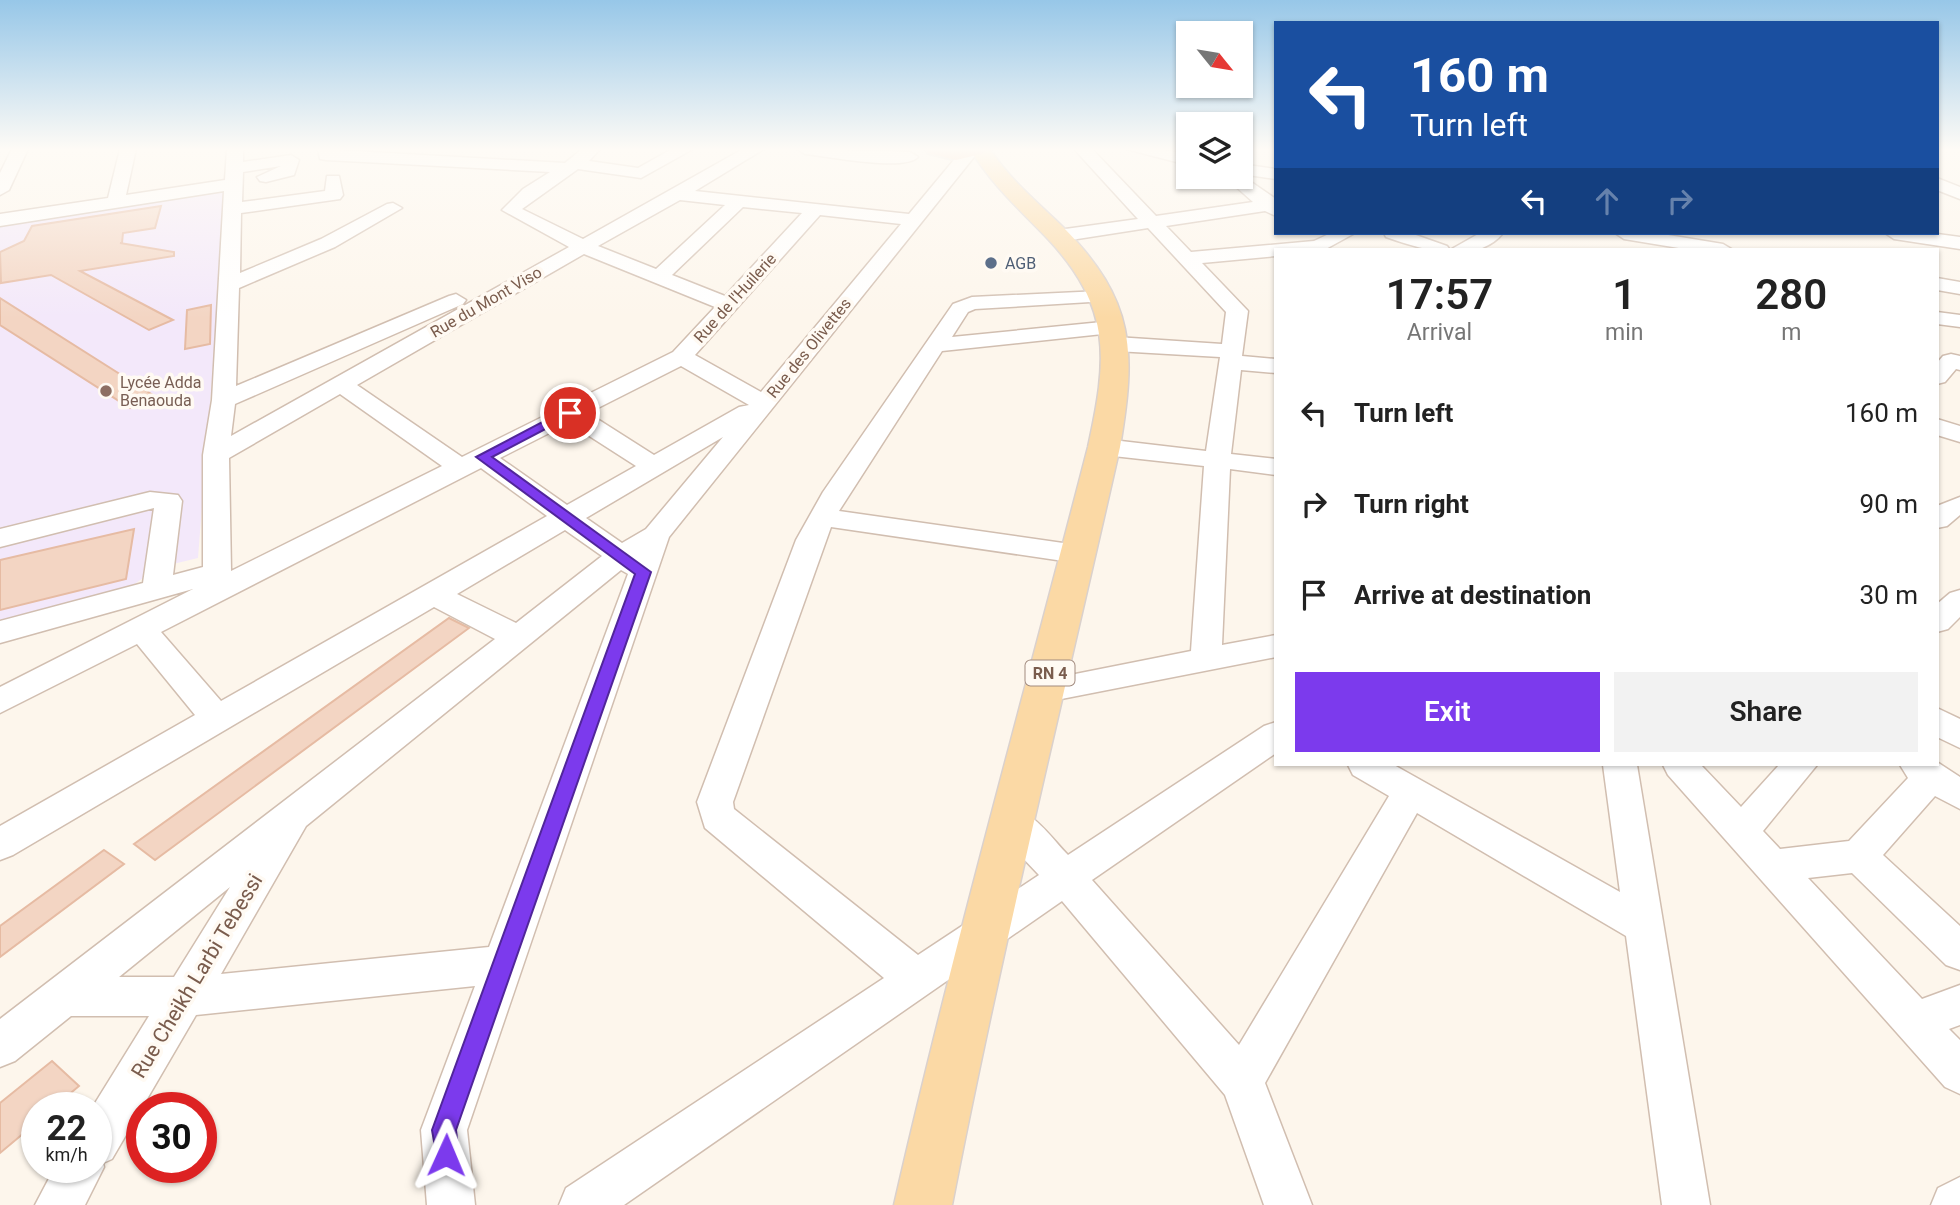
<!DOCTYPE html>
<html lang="en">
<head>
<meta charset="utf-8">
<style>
  body { margin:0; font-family:Roboto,sans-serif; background:#f2f2f2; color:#222; height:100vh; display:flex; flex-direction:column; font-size:26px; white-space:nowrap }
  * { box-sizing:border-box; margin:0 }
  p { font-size:23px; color:#767676 }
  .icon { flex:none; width:38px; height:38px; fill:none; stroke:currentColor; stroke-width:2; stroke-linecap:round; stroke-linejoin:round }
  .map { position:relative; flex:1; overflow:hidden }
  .panel { position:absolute; left:1274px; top:248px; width:665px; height:518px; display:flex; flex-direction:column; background:#fff; border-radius:0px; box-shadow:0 2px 5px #0004 }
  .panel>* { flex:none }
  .guide { position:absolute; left:1274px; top:21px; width:665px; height:214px; border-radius:0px; box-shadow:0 2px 5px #0004; background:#1a4fa0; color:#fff; overflow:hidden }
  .needle { width:46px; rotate:120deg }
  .buttons { position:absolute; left:1176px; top:21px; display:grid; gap:14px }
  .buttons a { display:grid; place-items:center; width:77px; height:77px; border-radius:0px; background:#fff; box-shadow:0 2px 5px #0004; font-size:35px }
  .speed { position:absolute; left:21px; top:1092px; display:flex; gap:14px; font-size:35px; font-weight:700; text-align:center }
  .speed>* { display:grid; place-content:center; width:91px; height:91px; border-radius:50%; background:#fff; box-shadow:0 2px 5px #0004; line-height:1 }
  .speed small { font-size:18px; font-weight:400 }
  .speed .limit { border:10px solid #d22; background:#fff; color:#111 }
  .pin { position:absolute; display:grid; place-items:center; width:60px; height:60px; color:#fff; margin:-30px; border:4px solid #fff; border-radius:50%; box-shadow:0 2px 7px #0007 }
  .me { position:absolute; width:77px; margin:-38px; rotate:1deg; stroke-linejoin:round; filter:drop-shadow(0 0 5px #0008) }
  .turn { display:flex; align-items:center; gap:24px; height:147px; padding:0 21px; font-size:32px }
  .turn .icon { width:91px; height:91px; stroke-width:2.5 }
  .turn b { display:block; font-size:49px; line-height:60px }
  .lanes { display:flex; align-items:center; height:66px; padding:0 21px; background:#0003; justify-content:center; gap:35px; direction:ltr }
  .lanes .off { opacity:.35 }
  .eta { display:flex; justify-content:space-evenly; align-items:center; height:119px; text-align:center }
  .eta b { font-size:42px; font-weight:600; line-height:49px }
  .action { display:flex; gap:14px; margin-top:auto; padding:14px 21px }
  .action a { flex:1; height:80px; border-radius:0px; background:#7c3aed; color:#fff; font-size:28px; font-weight:600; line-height:80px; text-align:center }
  .action a+a { background:#f2f2f2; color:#222 }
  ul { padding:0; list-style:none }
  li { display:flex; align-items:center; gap:21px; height:91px; padding:0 21px }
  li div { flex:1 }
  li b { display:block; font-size:26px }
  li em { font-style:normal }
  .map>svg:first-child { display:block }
</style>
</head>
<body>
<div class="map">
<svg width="1960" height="1205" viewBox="0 0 1960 1205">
  <rect width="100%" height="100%" fill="#fdf6ec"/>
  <polygon fill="#f3e8fa" points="227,187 198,558 169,565 147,566 143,578 122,593 0,624 0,224"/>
  <g fill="#f3d5c3" stroke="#e6bba3" stroke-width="2">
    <polygon points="161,206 155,228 123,233 122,243 120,243 174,252 174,256 80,271 173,320 149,330 51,275 1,283 0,252 24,241 32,226"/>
    <polygon points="0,298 156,397 130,408 0,325"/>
    <polygon points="211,305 210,344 185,349 187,310"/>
    <polygon points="134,529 126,579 0,610 0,560"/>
    <polygon points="449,618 469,628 155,860 134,844"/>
    <polygon points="104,850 124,864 0,957 0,926"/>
    <polygon points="52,1061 79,1086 53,1108 37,1108 37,1122 0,1153 0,1103"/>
  </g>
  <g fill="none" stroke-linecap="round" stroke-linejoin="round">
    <defs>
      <g id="minor">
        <polygon points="12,149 28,149 9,190 0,195 0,173"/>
        <path d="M120,149H136L126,195L225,180L227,149H243V162L291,155L299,160L294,175L266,182L260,181L257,177L281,166L243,172L242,202L325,191L327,176H339L343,195L340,199L241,213L240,273L321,239L387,204L393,203L402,208L335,247L239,288L236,386L449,296L456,294L466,300L463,304L235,404L231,436L569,247L502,210L523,189L550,172L326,160L320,159L318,149L565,163L582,149H600L589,161L638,168L672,149H693L641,178L578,169L522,209L583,239L743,149H764L695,191L909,214L963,149L978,152L669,537L467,1130L475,1205H427L421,1130L475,986L196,1015L112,1159L103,1163L104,1167L85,1205H35L55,1167H96V1108H92L149,1016H71L15,1061L0,1067V1019L495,639L434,607L13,855L0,860V826L195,715L137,644L0,713V687L193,589L0,643V621L143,583L154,508L0,547V529L150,492L178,495L182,501L173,575L203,567V455L212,400L224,191L0,226V214L108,198ZM680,200L725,205L656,269L598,246ZM743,207L802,213L725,296L672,275ZM820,215L901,224L761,392L695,355ZM584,254L715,307L673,352L462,457L357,385ZM681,366L749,405L739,407L654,455L588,413ZM340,394L442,466L231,571L229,458ZM569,423L636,466L567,505L500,458ZM723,437L646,529L622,543L586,518ZM481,468L547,516L221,701L161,632ZM565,530L602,556L516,623L457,594ZM621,570L628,574L489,947L221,974L306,826ZM230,887L174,977H119Z"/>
        <path d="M797,149L910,152L918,157C904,172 827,156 805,154Z"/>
        <polygon points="1074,149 1092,149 1156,216 1253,202 1225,177 1241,175 1276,199 1276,216 1265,211 1166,226 1191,252 1314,241 1331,233 1355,233 1324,250 1276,250 1276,256 1202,263 1248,311 1242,356 1276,359 1276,373 1241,370 1231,454 1276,459 1276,475 1230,469 1222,645 1276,635 1276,657 1046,702 1035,698 1030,690 1035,682 1191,651 1204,466 1104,455 1095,452 1091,447 1095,442 1104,439 1206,451 1220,357 1116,351 1105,344 1116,337 1222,344 1226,312 1148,228 1058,242 1051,240 1049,236 1058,230 1138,219"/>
        <polygon points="1126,149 1160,149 1188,155 1188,165"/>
        <polygon points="1241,164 1276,169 1276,179 1241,174"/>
        <polygon points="1937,178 1960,187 1960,199 1937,190"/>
        <path d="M1384,233H1410L1447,246L1450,250L1480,233H1503C1477,266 1419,249 1386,237Z"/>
        <polygon points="1615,233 1656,233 1723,244 1733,250 1691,250 1624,239"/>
        <polygon points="1885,233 1930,233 1960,237 1960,249 1894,239"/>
        <polygon points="1937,278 1960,282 1960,294 1937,290"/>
        <path d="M1100,291L1110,297L1107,301L975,309L968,312L952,337L1112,321L1123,327L1112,333L942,351L839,511L1077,545L1087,548L1091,554L1087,560L1077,563L831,527L733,802L734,809L918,955L1039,875L999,833L994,822L999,811C1028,801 1049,836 1068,855L1264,726L1276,722V753L1092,880L1239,1045L1389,796L1353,775L1348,765H1394L1620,892L1603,765H1637L1710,1205H1662L1626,936L1417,813L1265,1083L1312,1205H1264L1225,1095L1062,901L624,1205H559L566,1188L884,978L705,828L697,802L796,540L823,492L953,304L972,297Z"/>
        <polygon points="1937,312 1960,315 1960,327 1937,324"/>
        <polygon points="1951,354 1960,356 1960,370 1956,369 1945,382 1937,384 1937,363 1943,356"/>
        <polygon points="1937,419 1960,426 1960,442 1937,435"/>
        <polygon points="1960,497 1960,515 1947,526 1937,528 1937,506"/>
        <polygon points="1960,590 1960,617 1948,629 1937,632 1937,604 1950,593"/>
        <polygon points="1937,708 1960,719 1960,748 1937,737"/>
        <polygon points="1937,762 1960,777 1960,809 1935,796 1883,855 1960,926 1960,970 1946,965 1852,873 1808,878 1922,999 1960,985 1960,1025 1949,1029 1960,1040 1960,1094 1945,1087 1668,775 1663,765 1701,765 1741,807 1779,765 1817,765 1763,831 1780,849 1849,841 1908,778 1900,765 1937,765"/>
        <polygon points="1960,1177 1960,1205 1931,1205 1938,1188"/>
      </g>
      <path id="major" d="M970,149H990C1010,180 1037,202 1063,227C1136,301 1136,351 1120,447C1063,700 1001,951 952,1205H894C952,951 1023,700 1088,447C1107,360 1113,308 1047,238C1019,209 991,184 970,149Z"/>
      <polygon id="highway" points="925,149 988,149 985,153 956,160 928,153"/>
    </defs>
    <use href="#minor" stroke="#d1beb0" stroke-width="3"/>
    <use href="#major" stroke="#dad1cd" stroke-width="3"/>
    <use href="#highway" stroke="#dad1cd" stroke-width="4"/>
    <use href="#minor" fill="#fff" fill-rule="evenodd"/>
    <use href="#major" fill="#fbd9a5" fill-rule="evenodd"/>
    <use href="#highway" fill="#f7b7a3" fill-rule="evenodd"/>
  </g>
  <linearGradient id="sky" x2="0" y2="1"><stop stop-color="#97c7e8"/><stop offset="0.47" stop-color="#fefbf6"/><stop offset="1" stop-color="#fefbf6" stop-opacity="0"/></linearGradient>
  <rect width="1960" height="318" fill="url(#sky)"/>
  <polygon fill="#7c3aed" stroke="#51269a" stroke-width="2" points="565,410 576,413 492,457 651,572 456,1130 459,1155 455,1164 446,1168 438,1164 432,1130 635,574 476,457"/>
  <circle fill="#5c6f8a" stroke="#fffaf3" stroke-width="2.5" cx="991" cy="263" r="7"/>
  <circle fill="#8d6e63" stroke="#fffaf3" stroke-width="2.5" cx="106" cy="391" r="7"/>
  <g text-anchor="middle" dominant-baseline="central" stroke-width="7" stroke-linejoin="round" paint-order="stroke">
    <g font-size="16" fill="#4e5e75" stroke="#fffaf3" text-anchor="start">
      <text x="1005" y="263">AGB</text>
    </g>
    <g font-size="16" fill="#7a5c4d" stroke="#fffaf3">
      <text transform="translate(735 298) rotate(-48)">Rue de l'Huilerie</text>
      <text transform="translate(486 302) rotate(-30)">Rue du Mont Viso</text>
      <text transform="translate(809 348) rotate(-51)">Rue des Olivettes</text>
    </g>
    <g font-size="16" fill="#785e54" stroke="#fffaf3" text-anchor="start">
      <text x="120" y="382">Lycée Adda<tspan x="120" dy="18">Benaouda</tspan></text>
    </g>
    <rect fill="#fffaf3" stroke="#a28b7f" stroke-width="2" x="1025.5" y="660.5" width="49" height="25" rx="5"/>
    <g font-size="16" font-weight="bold" fill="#7a5c4d">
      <text x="1050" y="673">RN 4</text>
    </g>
    <g font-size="21" fill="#7a5c4d" stroke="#fffaf3">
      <text transform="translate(197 976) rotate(-59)">Rue Cheikh Larbi Tebessi</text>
    </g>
  </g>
</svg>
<div class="buttons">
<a><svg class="needle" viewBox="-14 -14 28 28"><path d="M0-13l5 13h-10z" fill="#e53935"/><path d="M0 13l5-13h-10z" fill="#767676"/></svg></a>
<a><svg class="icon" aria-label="layers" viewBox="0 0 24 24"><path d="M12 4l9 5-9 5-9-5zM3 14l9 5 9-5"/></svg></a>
</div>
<div class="speed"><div>22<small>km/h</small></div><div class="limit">30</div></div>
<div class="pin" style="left:570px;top:413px;background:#d93025"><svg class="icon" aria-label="arrive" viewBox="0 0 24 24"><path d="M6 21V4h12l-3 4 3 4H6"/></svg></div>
<svg class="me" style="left:446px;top:1155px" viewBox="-20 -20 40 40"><path d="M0-17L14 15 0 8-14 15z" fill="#7c3aed" stroke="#fff" stroke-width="4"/></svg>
<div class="guide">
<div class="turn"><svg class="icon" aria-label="left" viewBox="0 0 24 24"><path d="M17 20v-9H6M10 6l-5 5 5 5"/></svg><div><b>160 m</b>Turn left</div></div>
<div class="lanes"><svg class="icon" aria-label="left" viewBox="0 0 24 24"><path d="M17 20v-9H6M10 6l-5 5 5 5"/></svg><svg class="icon off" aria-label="ahead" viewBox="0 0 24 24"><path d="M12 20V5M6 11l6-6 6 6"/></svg><svg class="icon off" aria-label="right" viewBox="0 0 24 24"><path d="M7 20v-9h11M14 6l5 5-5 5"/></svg></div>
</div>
<section class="panel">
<div class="eta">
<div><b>17:57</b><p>Arrival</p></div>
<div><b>1</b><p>min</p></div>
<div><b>280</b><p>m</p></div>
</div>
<ul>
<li><svg class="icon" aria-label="left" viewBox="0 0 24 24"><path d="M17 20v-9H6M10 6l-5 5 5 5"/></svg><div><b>Turn left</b></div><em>160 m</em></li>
<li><svg class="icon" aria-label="right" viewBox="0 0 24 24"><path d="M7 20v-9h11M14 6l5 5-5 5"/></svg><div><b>Turn right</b></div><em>90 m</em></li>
<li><svg class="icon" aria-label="arrive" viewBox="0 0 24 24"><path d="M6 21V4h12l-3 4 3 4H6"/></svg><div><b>Arrive at destination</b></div><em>30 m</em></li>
</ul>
<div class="action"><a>Exit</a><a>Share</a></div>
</section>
</div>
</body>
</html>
